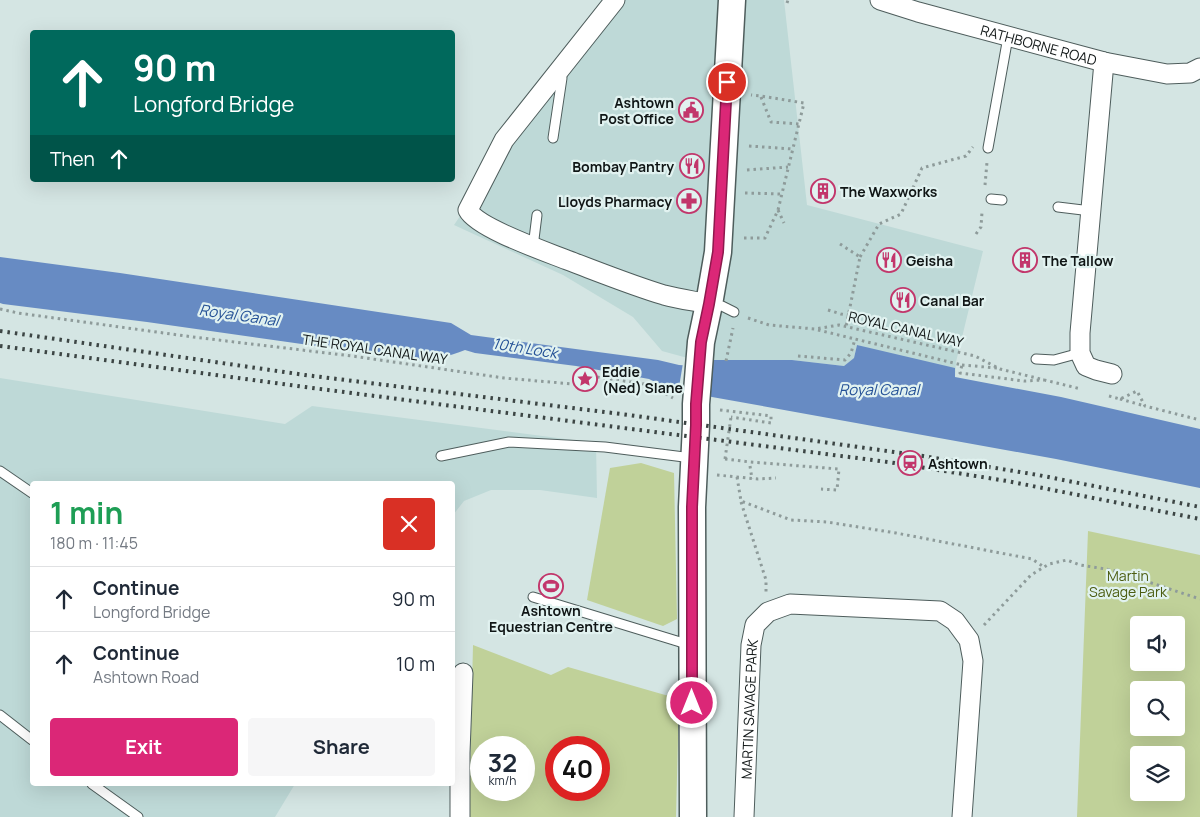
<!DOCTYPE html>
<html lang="en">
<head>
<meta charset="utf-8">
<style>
  body { margin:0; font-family:Manrope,sans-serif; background:#f6f6f7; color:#1f2937; height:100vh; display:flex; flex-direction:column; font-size:19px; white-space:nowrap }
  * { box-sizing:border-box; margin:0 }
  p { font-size:16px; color:#747a83 }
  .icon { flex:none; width:28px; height:28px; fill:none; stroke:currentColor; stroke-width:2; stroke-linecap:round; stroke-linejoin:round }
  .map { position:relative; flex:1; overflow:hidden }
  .panel { position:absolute; left:30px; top:481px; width:425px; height:305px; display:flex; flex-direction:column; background:#fff; border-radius:5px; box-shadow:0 5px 20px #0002 }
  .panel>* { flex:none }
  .banner { position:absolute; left:30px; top:30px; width:425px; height:152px; border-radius:5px; box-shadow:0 5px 20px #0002; background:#00695c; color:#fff; overflow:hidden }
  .fabs { position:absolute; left:1130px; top:616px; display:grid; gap:10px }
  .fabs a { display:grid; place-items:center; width:55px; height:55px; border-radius:5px; background:#fff; box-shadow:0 5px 20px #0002; font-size:25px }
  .speed { position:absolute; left:470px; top:736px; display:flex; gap:10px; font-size:25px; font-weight:700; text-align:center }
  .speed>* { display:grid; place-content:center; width:65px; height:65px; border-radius:50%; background:#fff; box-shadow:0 5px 20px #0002; line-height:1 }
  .speed small { font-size:12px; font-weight:400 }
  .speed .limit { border:8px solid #d22; background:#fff; color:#111 }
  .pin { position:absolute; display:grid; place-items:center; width:42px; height:42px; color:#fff; margin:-21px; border:2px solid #fff; border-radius:50%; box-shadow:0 1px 5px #0007 }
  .me { position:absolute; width:55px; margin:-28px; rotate:0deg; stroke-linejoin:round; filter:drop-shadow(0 0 4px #0008) }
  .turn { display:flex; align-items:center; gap:18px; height:105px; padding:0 20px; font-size:22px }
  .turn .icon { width:65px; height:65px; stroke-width:2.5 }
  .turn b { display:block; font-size:35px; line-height:42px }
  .then { display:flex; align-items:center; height:48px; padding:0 20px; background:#0003; gap:10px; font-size:19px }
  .round { display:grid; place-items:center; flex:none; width:52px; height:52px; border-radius:5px; background:#f6f6f7 }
  .headline { display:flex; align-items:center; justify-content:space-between; height:85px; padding:0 20px }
  h1 { font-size:30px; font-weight:700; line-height:38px; color:#1e9e55 }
  .primary-button { display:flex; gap:10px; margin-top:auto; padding:10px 20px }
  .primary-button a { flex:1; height:58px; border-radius:5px; background:#db2777; color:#fff; font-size:20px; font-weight:700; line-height:58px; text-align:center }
  .primary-button a+a { background:#f6f6f7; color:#1f2937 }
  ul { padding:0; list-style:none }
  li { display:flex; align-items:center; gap:15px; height:65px; padding:0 20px; border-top:1px solid #e0e1e3 }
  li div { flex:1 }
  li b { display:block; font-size:19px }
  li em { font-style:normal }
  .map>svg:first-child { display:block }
</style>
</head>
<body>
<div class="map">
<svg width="1200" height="817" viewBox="0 0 1200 817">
  <rect width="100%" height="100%" fill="#d4e5e3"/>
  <g fill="#bed9d7">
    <polygon points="607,0 784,0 807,205 983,251 956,362 955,377 857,345 854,358 844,366 792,360 709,360 684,357 662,351 633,317 563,275 454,225"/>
    <polygon points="0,378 285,424 312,406 596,443 597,498 540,490 491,490 464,501 453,515 452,484 32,484 32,784 295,784 275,817 0,817"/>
  </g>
  <g fill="#c0d199" fill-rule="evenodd">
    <polygon points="641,463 674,473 677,619 663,626 587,600 610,468"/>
    <path d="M1088,531L1200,555V817H1077ZM1139,625H1176V662H1139ZM1139,690H1176V728H1139ZM1139,755H1176V792H1139Z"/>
    <path d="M473,645L551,675L568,667L679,699L676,817H469ZM481,748H524V790H481ZM556,748H599V790H556Z"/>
  </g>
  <path fill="#678bc3" d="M0,257L120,273L451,323L471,335L658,360L679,365L708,367L709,360H792L844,366L854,358L857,345L955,368V377L1061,397L1200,429V488L1056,459L712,397C700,393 688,393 676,390C666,387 657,383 649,379L576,366L475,353L465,350C446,358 429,360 408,359L147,322L3,304L0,303Z"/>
  <polygon fill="#d4e5e3" points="683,363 706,364 702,396 678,393"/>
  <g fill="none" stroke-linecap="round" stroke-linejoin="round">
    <defs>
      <g id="lane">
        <polyline points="553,138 562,78 559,73"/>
        <polyline points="988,148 1008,37"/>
        <polyline points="991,199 1002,200"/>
        <polyline points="1058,207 1091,211"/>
        <polyline points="533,247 537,215"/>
        <polyline points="712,305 722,306 734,312"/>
        <polyline points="1036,359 1054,360 1080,353"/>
        <polyline points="441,456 509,442 605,447 692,458"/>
        <polyline points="0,471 32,493"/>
        <polyline points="533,597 690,645"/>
        <polyline points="0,715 32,740"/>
        <polyline points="92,784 138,817"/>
      </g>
      <g id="street">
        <path d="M615,0L504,140L468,210C477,228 547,252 567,260C599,272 631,285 664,295C679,299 694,301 709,304"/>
        <path id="s1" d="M880,0L918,12L1104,62L1167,74L1190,73L1200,68"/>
        <polyline points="1104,62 1080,333 1080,353 1086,366 1096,370 1112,374"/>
        <polyline points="460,817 460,753 463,673"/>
        <path id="s2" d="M744,817L751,645L755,625L768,612L790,604L940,611L955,621L969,640L973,661L962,817"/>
      </g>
      <polyline id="secondary" points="693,817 692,507 696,425 696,404 701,342 709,304 718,252 732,0"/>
    </defs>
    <use href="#lane" stroke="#4e5d5c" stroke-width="11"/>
    <use href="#street" stroke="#4e5d5c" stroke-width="21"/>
    <use href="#secondary" stroke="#4e5d5c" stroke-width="29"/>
    <g stroke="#8e9b9a" stroke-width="3" stroke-dasharray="2.5 4" stroke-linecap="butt">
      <polyline points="787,3 788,0"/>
      <polyline points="761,97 771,122 799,124"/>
      <polyline points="749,146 793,149"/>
      <polyline points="747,170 788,167"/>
      <polyline points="985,185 987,162"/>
      <polyline points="745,193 782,194"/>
      <polyline points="778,210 784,223"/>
      <polyline points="976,234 981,227 982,212"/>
      <polyline points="744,238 765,238 778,210 804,103 761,96 751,95"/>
      <polyline points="840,244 860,257 846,327"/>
      <polyline points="860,257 879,224 901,214 922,168 966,156 973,147"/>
      <polyline points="0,309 18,313 193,337 352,356 504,378 584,385 597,377 651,385 673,398"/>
      <polyline points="828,310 841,314 848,315"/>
      <polyline points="748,318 769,325 815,329 839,325 975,356 1000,369 1081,389"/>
      <polyline points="818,330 855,339"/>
      <polyline points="798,356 845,360 851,353 855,339 962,365 960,373 1024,381 1044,380"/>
      <polyline points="726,361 733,328"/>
      <polyline points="962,365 997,368"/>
      <polyline points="586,373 597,377"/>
      <polyline points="1109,396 1120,399 1137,391 1145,406 1200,420"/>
      <polyline points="1120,399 1145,406"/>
      <polyline points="720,410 771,416 771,423 731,417"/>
      <polyline points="725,459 750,462 839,469 837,490 821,489"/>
      <polyline points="750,466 752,479"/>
      <polyline points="717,475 758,479 776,478"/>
      <polyline points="737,477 741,501 791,520 827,522 896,533 1032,559 1044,567"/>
      <polyline points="741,502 766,580 766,592"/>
      <polyline points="984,625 1031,575 1049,564 1067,560 1080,565 1112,570 1200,599"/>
    </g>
    <use href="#lane" stroke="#fff" stroke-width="9"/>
    <use href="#street" stroke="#fff" stroke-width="19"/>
    <use href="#secondary" stroke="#fff" stroke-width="26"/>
    <g stroke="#3c4544" stroke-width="4" stroke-dasharray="2.5 5" stroke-linecap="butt">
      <polyline points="0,331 305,375 629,415 923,456 1038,475 1200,507"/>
      <polyline points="0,346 305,387 888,462 1007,481 1200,519"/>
    </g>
    <polyline stroke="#8e9b9a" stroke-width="3" stroke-dasharray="2.5 4" stroke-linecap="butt" points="725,459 731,417"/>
  </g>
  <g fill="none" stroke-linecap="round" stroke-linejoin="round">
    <defs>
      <polyline id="route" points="692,703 692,507 696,425 696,404 701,342 709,304 718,252 727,82"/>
    </defs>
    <use href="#route" stroke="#8e194d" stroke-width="12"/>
    <use href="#route" stroke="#db2777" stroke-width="9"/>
  </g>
  <defs>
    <symbol id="civic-ring" viewBox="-11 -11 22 22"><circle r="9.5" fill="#e1f2f0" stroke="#c2366b" stroke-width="1.5"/><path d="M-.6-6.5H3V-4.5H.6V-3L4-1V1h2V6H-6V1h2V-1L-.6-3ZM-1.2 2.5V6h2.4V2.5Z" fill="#c2366b"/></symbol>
    <symbol id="restaurant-ring" viewBox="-11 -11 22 22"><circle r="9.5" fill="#e1f2f0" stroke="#c2366b" stroke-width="1.5"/><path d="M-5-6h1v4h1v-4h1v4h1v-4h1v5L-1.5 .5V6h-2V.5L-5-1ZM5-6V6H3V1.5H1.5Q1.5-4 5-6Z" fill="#c2366b"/></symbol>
    <symbol id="building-ring" viewBox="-11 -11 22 22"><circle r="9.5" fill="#e1f2f0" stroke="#c2366b" stroke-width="1.5"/><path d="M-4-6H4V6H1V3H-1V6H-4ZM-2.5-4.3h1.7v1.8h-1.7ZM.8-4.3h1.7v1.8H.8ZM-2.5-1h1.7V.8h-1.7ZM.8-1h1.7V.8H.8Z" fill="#c2366b"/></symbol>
    <symbol id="pharmacy-ring" viewBox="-11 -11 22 22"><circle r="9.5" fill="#e1f2f0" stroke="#c2366b" stroke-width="1.5"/><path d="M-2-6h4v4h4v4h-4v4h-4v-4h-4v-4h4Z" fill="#c2366b"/></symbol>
    <symbol id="sight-ring" viewBox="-11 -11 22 22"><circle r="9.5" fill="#e1f2f0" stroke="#c2366b" stroke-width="1.5"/><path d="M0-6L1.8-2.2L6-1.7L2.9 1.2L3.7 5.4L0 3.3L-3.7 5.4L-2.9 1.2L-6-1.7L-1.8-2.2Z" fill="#c2366b"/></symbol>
    <symbol id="station-ring" viewBox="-11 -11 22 22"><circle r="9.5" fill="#e1f2f0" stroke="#c2366b" stroke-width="1.5"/><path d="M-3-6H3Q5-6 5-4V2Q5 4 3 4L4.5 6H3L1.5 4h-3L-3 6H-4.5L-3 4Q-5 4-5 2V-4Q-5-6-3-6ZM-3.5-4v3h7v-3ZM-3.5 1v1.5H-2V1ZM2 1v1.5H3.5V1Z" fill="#c2366b"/></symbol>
    <symbol id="stadium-ring" viewBox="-11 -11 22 22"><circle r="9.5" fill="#e1f2f0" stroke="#c2366b" stroke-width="1.5"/><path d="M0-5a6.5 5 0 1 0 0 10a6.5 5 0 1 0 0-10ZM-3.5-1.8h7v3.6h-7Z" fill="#c2366b"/></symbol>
  </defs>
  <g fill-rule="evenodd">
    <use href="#civic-ring" x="677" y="96" width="28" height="28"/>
    <use href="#restaurant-ring" x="678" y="152" width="28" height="28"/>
    <use href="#building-ring" x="809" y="177" width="28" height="28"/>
    <use href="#pharmacy-ring" x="675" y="187" width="28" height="28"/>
    <use href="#restaurant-ring" x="875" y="246" width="28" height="28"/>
    <use href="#building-ring" x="1011" y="246" width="28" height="28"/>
    <use href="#restaurant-ring" x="889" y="286" width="28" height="28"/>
    <use href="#sight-ring" x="571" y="365" width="28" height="28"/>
    <use href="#station-ring" x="896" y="449" width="28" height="28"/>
    <use href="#stadium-ring" x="537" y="572" width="28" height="28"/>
  </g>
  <g text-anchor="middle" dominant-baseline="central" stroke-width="4.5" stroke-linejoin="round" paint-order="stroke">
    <g font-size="14" fill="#101616" stroke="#e1f2f0">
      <text stroke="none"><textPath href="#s1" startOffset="165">RATHBORNE ROAD</textPath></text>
      <text transform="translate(906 329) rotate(13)">ROYAL CANAL WAY</text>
      <text transform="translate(375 349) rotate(8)">THE ROYAL CANAL WAY</text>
      <text stroke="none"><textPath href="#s2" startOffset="108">MARTIN SAVAGE PARK</textPath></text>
    </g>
    <g font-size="14" font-weight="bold" fill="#101616" stroke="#e1f2f0" text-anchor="start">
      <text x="674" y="102" text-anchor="end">Ashtown<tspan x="674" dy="16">Post Office</tspan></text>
      <text x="674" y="166" text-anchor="end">Bombay Pantry</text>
      <text x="840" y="191">The Waxworks</text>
      <text x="672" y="201" text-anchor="end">Lloyds Pharmacy</text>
      <text x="906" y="260">Geisha</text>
      <text x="1042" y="260">The Tallow</text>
      <text x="920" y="300">Canal Bar</text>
      <text x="602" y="371">Eddie<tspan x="602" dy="16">(Ned) Slane</tspan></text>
      <text x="928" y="463">Ashtown</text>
      <text x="551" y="610" text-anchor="middle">Ashtown<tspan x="551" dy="16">Equestrian Centre</tspan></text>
    </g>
    <g font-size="14" fill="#4c5d11" stroke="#e1f2f0">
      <text x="1128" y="575">Martin<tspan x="1128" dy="16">Savage Park</tspan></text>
    </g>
    <g font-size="15" font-style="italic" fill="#245196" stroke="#e1f2f0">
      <text transform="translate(239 315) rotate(8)">Royal Canal</text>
      <text transform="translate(525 348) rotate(9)">10th Lock</text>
      <text x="879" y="389">Royal Canal</text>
    </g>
  </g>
</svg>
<div class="fabs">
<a><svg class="icon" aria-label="sound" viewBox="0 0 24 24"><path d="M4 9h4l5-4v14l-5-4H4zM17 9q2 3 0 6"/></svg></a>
<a><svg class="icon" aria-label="search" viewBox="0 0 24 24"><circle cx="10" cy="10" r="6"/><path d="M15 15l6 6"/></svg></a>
<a><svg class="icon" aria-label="layers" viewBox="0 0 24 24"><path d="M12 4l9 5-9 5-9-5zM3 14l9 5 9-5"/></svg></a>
</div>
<div class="speed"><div>32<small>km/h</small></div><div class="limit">40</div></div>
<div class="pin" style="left:727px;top:82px;background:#d93025"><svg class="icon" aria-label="arrive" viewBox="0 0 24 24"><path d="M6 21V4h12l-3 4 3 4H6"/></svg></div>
<svg class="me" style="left:692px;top:703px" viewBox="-20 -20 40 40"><circle r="17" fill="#db2777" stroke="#fff" stroke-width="3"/><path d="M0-11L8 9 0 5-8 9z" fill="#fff"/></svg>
<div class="banner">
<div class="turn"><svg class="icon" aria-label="ahead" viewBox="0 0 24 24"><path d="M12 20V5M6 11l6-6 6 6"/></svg><div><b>90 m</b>Longford Bridge</div></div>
<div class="then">Then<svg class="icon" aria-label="ahead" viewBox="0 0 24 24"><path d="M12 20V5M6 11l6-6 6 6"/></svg></div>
</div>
<section class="panel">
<div class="headline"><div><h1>1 min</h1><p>180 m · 11:45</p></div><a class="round" style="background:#d93025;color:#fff"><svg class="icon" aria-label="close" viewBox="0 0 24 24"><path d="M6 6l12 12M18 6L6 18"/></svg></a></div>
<ul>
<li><svg class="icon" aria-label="ahead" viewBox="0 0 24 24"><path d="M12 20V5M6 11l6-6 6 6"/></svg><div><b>Continue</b><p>Longford Bridge</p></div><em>90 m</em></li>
<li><svg class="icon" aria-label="ahead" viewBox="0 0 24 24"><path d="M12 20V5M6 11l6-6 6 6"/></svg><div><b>Continue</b><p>Ashtown Road</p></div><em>10 m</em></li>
</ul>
<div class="primary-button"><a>Exit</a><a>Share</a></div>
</section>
</div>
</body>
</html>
